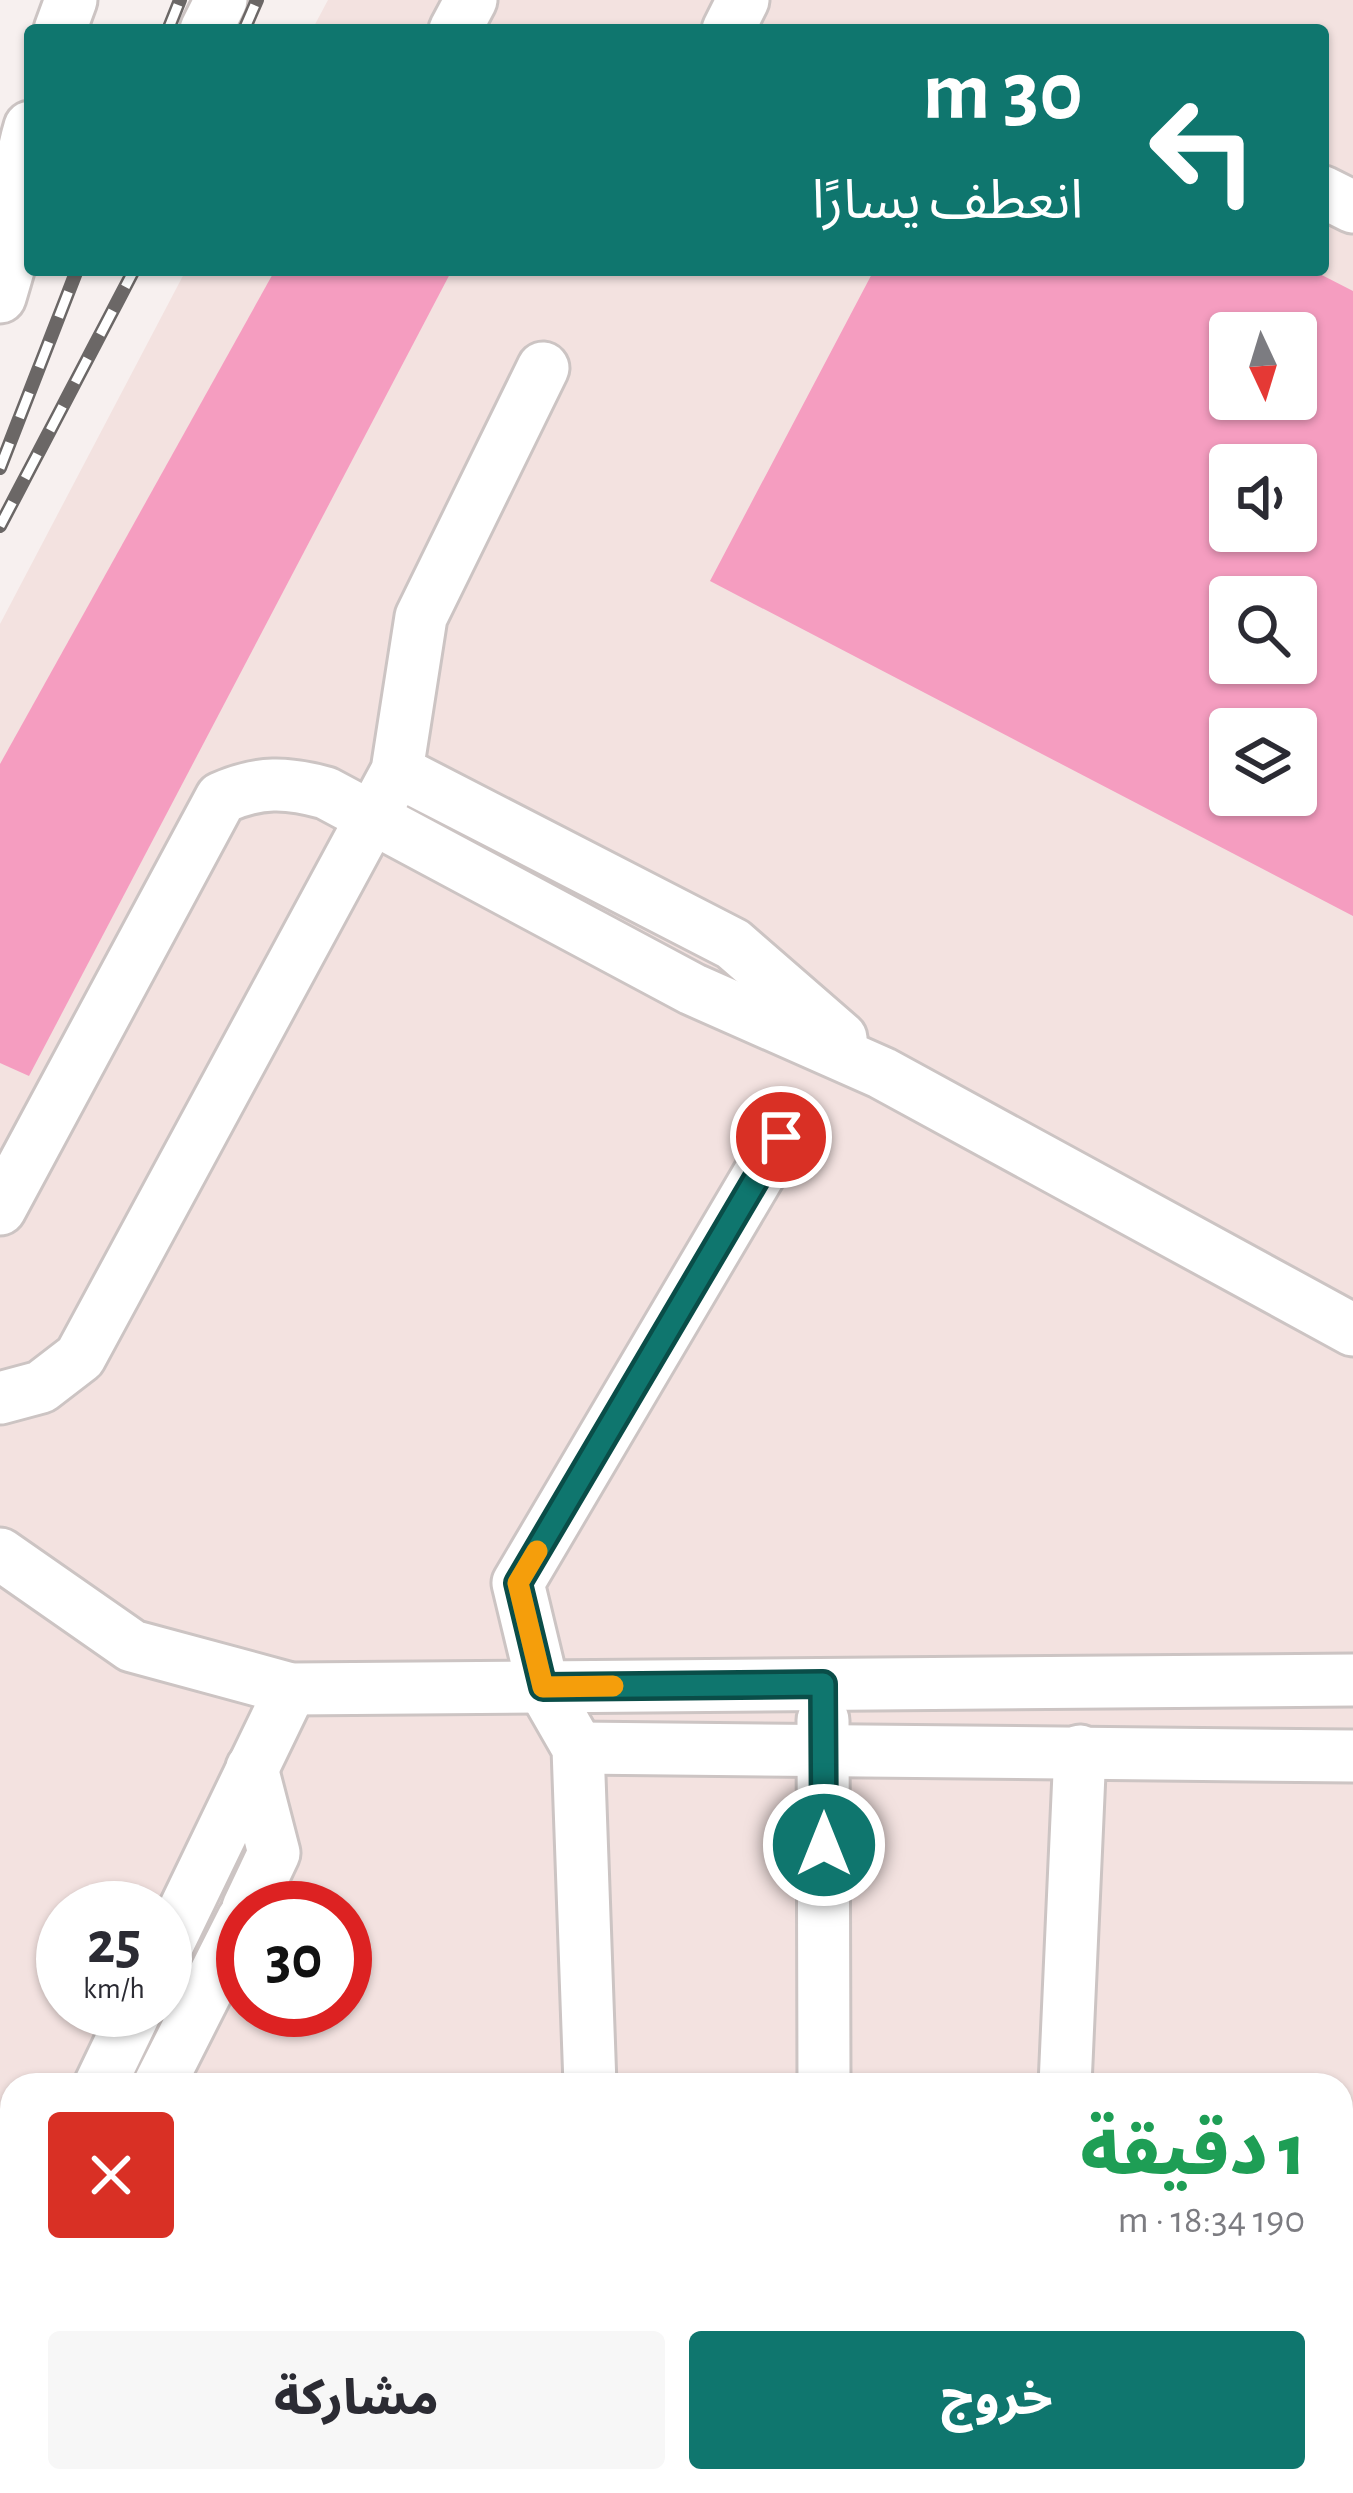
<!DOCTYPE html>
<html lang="ar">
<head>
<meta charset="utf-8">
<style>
  body { margin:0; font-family:"Alegreya Sans","Noto Sans Arabic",sans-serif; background:#f7f7f7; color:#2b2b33; direction:rtl; height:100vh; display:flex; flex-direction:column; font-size:45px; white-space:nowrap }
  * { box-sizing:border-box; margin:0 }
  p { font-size:39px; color:#7c7c81 }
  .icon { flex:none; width:66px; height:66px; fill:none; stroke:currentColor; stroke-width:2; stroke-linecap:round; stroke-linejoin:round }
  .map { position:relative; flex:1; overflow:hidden; direction:ltr }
  .panel { position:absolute; left:0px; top:2073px; width:1353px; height:420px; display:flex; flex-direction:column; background:#fff; border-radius:36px 36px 0 0; box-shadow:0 3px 9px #0004; direction:rtl }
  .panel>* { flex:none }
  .top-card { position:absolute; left:24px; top:24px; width:1305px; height:252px; border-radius:12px; box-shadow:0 3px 9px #0004; direction:rtl; background:#0f766e; color:#fff; overflow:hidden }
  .needle { width:78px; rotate:176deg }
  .controls { position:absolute; left:1209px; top:312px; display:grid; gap:24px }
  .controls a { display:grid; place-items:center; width:108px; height:108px; border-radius:12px; background:#fff; box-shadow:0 3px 9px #0004; font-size:60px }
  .speed { position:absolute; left:36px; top:1881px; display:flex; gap:24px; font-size:60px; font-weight:700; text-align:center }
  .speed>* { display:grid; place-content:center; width:156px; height:156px; border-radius:50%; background:#fff; box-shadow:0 3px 9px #0004; line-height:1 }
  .speed small { font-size:30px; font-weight:400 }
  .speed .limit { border:18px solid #d22; background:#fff; color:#111 }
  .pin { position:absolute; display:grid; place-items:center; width:102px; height:102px; color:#fff; margin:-51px; border:6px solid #fff; border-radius:50%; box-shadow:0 3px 12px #0007 }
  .me { position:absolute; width:132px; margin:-66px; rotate:0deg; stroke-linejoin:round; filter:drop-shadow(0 0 9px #0008) }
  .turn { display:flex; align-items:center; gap:42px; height:252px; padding:0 48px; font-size:54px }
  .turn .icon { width:156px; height:156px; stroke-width:2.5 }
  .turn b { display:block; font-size:84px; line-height:102px }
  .round { display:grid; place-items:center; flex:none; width:126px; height:126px; border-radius:12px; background:#f7f7f7 }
  .overview { display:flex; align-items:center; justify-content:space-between; height:204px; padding:0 48px }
  h1 { font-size:72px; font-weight:800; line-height:90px; color:#1e9e55 }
  .primary-button { display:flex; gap:24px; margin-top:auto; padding:24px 48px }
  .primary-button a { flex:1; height:138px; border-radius:12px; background:#0f766e; color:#fff; font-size:48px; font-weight:800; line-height:138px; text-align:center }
  .primary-button a+a { background:#f7f7f7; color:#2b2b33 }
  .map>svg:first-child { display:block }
</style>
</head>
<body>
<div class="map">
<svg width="1353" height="2493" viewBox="0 0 1353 2493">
  <rect width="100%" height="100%" fill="#f7f0ef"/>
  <path fill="#f3e2e0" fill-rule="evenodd" d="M328,0H1353V2315L1341,2342V2085H12V2481H1280L1275,2493H0V624L186,270H1323V30H312ZM1230,333H1296V399H1230ZM1230,465H1296V531H1230ZM1230,597H1296V663H1230ZM1230,729H1296V795H1230ZM63,1908H165V2010H63ZM243,1908H345V2010H243Z"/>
  <g fill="#f59dc0" fill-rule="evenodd">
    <polygon points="275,270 452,270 29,1076 0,1063 0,764"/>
    <path d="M874,270H1312L1353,291V916L710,581ZM1230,333H1296V399H1230ZM1230,465H1296V531H1230ZM1230,597H1296V663H1230ZM1230,729H1296V795H1230Z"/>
  </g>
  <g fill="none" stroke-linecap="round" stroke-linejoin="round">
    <defs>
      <g id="minor">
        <polyline points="60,30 71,0"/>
        <polyline points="206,30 221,0"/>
        <polyline points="455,30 471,0"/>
        <polyline points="728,30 743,0"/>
        <polyline points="1323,192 1353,207"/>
        <path d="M0,297C8,270 17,242 19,213C22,177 19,164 30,127"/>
        <polyline points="397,771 733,944 841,1038"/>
        <path d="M0,1209L221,798C259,781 287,782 326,793L692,989L882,1073L1353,1330"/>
        <polyline points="0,1398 41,1387 80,1357 397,771 421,617 543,368"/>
        <polyline points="0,1554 132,1646 291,1689 1353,1680"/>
        <polyline points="823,1720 824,2085"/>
        <polyline points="578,1748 1353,1756"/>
        <polyline points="248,1908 274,1853 252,1768"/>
        <polyline points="165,1950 291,1689"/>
        <polyline points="100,2085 136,2010"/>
        <polyline points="159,2085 243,1919"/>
        <polyline points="590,2085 578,1748 543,1687 518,1583 781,1137"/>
        <polyline points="1065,2085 1080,1751"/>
        <polyline points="1341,2182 1353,2182"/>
        <polyline points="0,2287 12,2263"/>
        <polyline points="647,2481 646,2492 669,2493"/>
        <polyline points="1166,2481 1166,2493"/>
      </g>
    </defs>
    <use href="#minor" stroke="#ccc4c3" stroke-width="57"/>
    <use href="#minor" stroke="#fff" stroke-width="51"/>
    <defs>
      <g id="rail">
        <polyline points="168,30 180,0"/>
        <polyline points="244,30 257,0"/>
        <polyline points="0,468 77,270"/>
        <polyline points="0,526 134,270"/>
      </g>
    </defs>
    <use href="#rail" stroke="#6b6766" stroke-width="14"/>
    <use href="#rail" stroke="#fff" stroke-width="9" stroke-dasharray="27" stroke-linecap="butt"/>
  </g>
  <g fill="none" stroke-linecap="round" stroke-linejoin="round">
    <defs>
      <polyline id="route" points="781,1137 518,1583 543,1687 823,1684 824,1845"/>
    </defs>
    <use href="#route" stroke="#0a4d48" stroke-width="30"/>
    <use href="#route" stroke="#0f766e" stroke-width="21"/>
    <polyline stroke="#f59e0b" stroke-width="21" points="537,1551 518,1583 543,1687 613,1686"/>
  </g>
</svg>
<div class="controls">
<a><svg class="needle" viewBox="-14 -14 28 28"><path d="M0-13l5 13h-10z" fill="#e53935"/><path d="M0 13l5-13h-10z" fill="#7c7c81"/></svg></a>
<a><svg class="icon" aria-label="sound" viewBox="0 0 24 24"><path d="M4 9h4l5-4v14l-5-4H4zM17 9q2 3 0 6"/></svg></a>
<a><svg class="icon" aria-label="search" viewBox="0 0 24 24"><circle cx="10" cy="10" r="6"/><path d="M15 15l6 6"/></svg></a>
<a><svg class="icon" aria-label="layers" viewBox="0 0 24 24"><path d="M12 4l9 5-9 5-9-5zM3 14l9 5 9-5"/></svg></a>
</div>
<div class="speed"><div>25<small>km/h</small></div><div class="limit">30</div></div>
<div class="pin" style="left:781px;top:1137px;background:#d93025"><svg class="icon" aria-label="arrive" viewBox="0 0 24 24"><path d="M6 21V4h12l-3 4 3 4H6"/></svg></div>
<svg class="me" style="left:824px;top:1845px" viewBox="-20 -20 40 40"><circle r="17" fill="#0f766e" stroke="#fff" stroke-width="3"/><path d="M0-11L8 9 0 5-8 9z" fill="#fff"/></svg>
<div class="top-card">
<div class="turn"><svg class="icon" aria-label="left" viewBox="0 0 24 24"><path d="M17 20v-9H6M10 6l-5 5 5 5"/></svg><div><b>30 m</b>انعطف يسارًا</div></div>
</div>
<section class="panel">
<div class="overview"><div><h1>1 دقيقة</h1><p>190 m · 18:34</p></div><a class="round" style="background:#d93025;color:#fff"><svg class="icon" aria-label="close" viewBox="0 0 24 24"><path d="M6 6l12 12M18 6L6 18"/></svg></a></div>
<div class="primary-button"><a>خروج</a><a>مشاركة</a></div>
</section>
</div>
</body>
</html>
